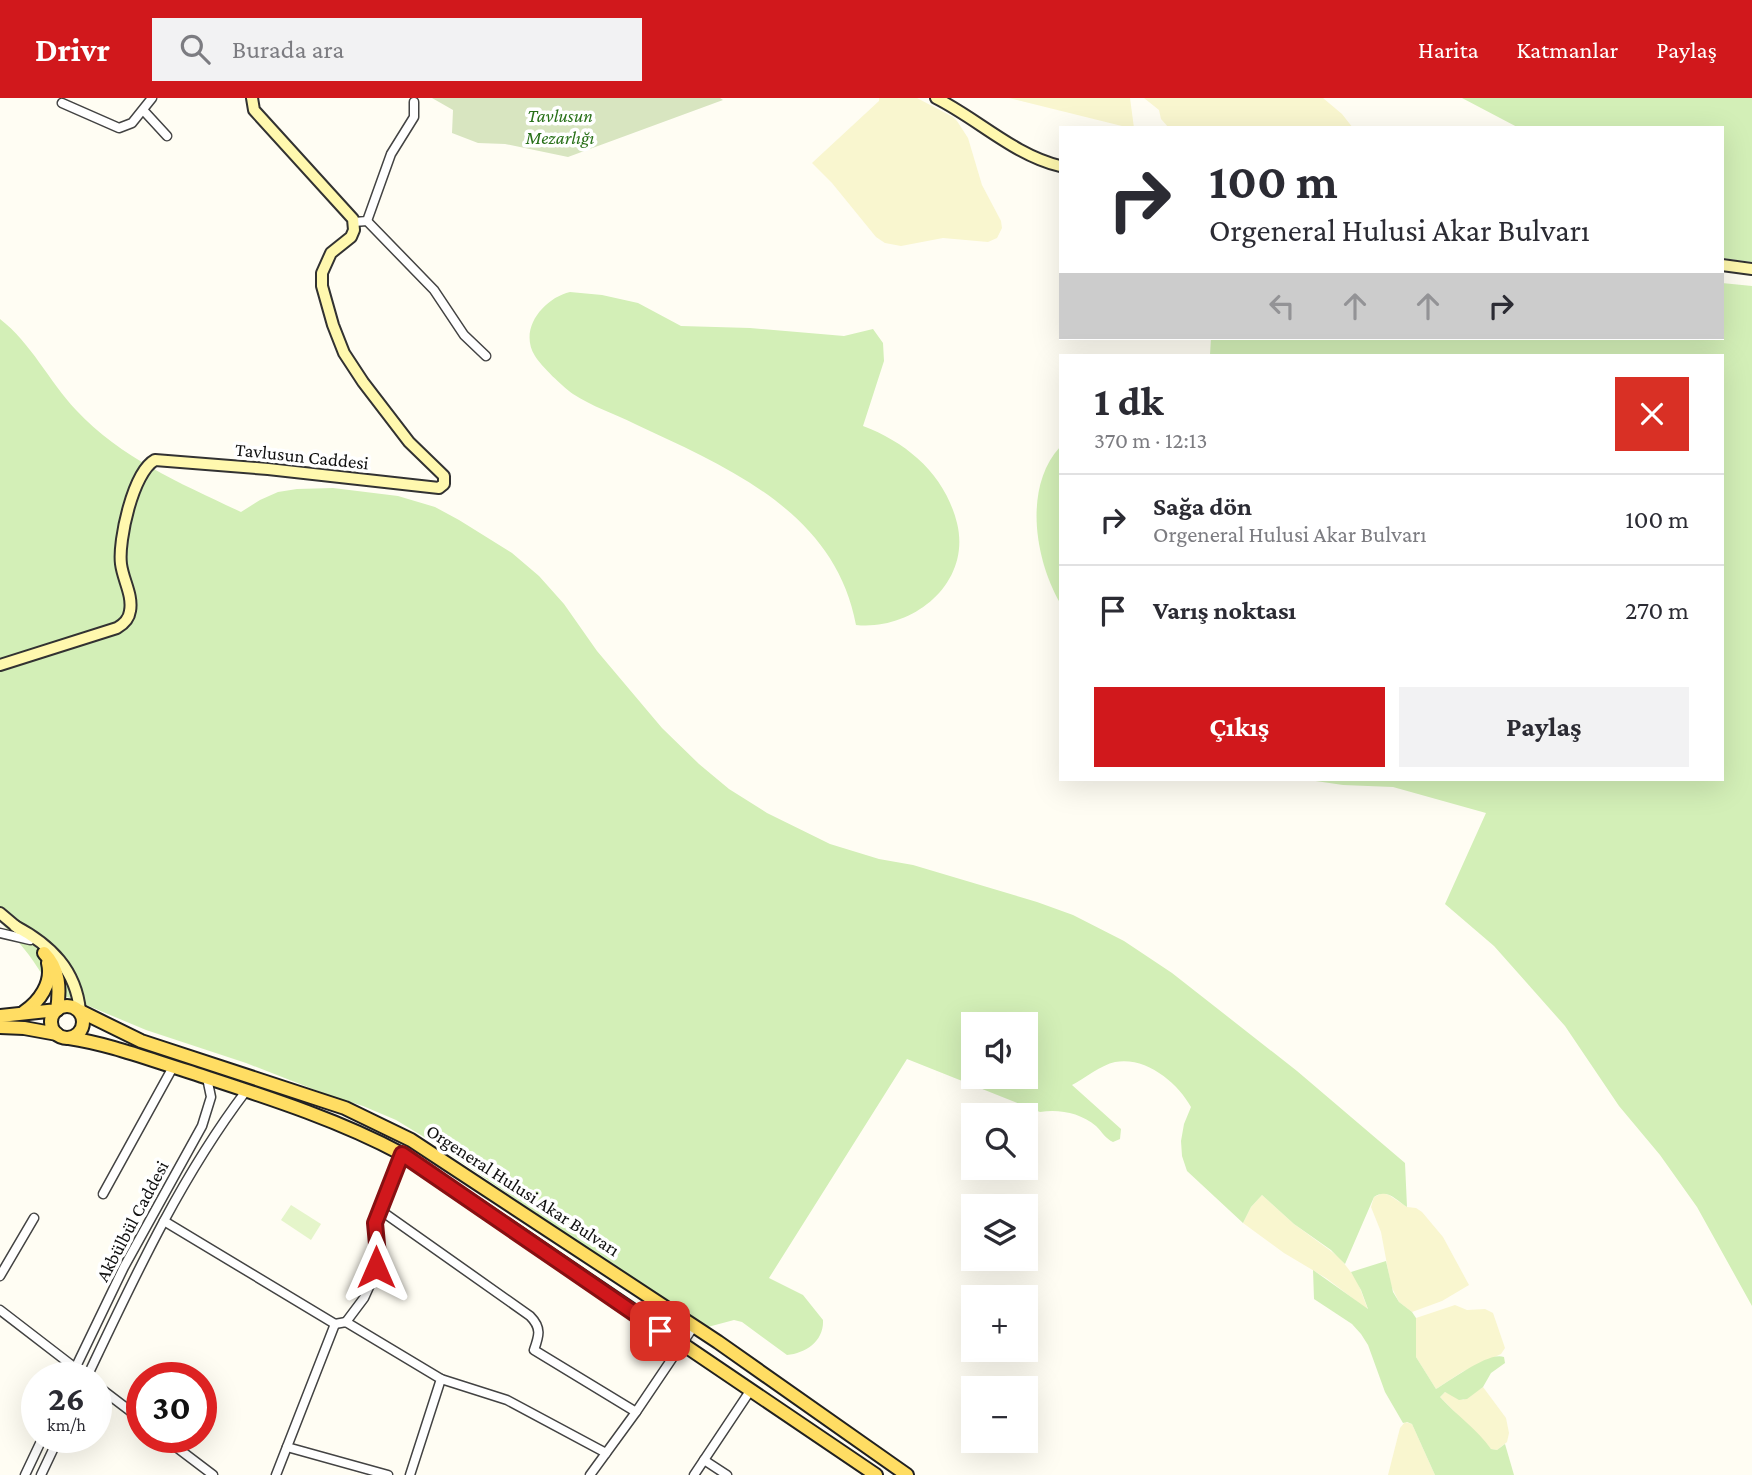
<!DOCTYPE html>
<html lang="tr">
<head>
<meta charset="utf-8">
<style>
  body { margin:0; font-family:"Crimson Pro",serif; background:#f2f2f3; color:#2b2b33; height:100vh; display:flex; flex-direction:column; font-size:26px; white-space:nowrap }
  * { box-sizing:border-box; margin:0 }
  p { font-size:23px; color:#7c7c81 }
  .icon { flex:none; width:38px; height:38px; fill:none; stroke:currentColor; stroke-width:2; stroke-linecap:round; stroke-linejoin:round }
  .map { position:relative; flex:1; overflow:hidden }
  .panel { position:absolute; left:1059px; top:256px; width:665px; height:427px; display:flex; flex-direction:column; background:#fff; border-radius:0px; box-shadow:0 7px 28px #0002 }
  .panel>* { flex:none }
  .top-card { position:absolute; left:1059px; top:28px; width:665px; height:214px; border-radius:0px; box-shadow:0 7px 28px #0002; background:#fff; color:#2b2b33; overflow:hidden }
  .buttons { position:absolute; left:961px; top:914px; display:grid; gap:14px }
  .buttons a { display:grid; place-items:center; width:77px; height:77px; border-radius:0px; background:#fff; box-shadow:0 7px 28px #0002; font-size:35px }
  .speed { position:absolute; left:21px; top:1264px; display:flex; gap:14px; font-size:35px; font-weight:700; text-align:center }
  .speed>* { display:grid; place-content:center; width:91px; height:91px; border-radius:50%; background:#fff; box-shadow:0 7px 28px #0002; line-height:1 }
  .speed small { font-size:18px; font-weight:400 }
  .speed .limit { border:10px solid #d22; background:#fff; color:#111 }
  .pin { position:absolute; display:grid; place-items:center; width:60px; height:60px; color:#fff; margin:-30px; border-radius:14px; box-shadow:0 4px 10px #0006 }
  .me { position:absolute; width:77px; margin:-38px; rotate:0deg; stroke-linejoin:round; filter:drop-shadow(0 0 5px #0008) }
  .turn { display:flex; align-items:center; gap:24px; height:147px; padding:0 35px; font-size:32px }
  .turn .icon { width:91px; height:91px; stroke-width:2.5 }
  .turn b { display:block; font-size:49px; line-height:60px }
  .lanes { display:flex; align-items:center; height:66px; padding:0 35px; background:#0003; justify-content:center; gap:35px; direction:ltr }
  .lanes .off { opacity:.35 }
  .round { display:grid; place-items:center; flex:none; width:74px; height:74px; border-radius:0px; background:#f2f2f3 }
  .head { display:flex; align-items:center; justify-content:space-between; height:119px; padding:0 35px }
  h1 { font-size:42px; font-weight:700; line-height:52px }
  .button { display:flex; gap:14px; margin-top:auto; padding:14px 35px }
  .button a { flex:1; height:80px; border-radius:0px; background:#d1181c; color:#fff; font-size:28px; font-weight:700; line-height:80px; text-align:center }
  .button a+a { background:#f2f2f3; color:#2b2b33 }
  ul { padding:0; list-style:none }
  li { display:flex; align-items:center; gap:21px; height:91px; padding:0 35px; border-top:2px solid #e1e1e2 }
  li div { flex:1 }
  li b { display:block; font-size:26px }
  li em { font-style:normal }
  header { display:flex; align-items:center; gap:42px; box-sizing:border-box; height:98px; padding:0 35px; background:#d1181c; color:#fff }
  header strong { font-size:33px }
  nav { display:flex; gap:38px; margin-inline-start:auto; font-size:24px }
  .search { width:490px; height:63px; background:#f2f2f3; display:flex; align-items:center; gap:18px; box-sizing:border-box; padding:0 24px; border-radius:0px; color:#7c7c81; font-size:26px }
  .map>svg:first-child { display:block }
</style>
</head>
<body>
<header>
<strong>Drivr</strong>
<div class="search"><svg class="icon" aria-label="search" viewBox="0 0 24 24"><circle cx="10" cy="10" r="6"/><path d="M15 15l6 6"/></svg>Burada ara</div>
<nav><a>Harita</a><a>Katmanlar</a><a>Paylaş</a></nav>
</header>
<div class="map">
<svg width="1752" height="1377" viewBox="0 0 1752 1377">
  <rect width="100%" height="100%" fill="#fffdf3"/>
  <g fill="#f9f6cf">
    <polygon points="879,0 917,0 953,19 957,23 968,40 982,87 1001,123 1002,130 997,140 988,144 943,140 901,148 885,145 876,139 832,85 812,65 879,3"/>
    <polygon points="1009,0 1130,0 1134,30 1130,30"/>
    <polygon points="1144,0 1323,0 1342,16 1353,30 1169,30 1161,21 1159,12"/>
    <polygon points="1383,1095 1389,1097 1407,1109 1416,1110 1422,1114 1443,1139 1469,1187 1442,1203 1412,1214 1399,1204 1391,1188 1381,1134 1371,1109 1374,1099"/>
    <polygon points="1262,1097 1294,1126 1339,1159 1357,1182 1368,1212 1326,1180 1284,1155 1243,1125 1251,1109"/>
    <polygon points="1455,1207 1467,1212 1485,1211 1493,1215 1505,1250 1501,1256 1462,1274 1436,1291 1416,1259 1416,1220"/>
    <polygon points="1483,1289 1506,1320 1509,1335 1507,1344 1497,1352 1491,1351 1440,1299 1445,1294 1463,1302"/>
    <polygon points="1405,1324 1412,1326 1435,1377 1388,1377 1400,1330"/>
  </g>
  <g fill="#d3efb7" fill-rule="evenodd">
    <polygon points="1462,0 1752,0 1752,164 1722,160 1722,30 1519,30"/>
    <polygon points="1722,185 1752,188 1752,1208 1697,1109 1660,1057 1619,1008 1565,928 1494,848 1445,806 1486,715 1393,689 1343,687 1302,681 1722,681 1722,257 1210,257 1211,240 1722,240"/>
    <path d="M570,194L602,197L638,205L681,228L750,230L844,238L873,231L883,245L884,263L863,328C908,345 945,377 957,425C972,486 912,533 856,527C835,414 729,370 635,326C615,316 591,308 573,296C563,289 541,268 535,258C518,231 544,200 570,194Z"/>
    <path d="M0,221C31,245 49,283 76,312C122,361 182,386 241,414L260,402L278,394L297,391L333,390L398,398L435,409L459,422L512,455L539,478L564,506L597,553L662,630L699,666L729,691L767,715L830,746L879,761L913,767L1037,804L1073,817L1124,843L1172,875L1297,973L1405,1065L1407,1109C1396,1102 1387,1090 1374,1099L1345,1166L1331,1152L1294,1126L1262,1097L1251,1109L1243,1125L1187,1073L1182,1058L1181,1043L1184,1026L1191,1009C1178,985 1146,958 1115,964C1101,967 1085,980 1072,987L1121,1031L1120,1041L1113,1044C1106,1041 1102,1034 1096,1028C1080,1015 1060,1011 1040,1014L907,961L769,1180L803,1197L823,1222C824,1243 806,1255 787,1257L742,1224L734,1222L704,1230L429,1042L396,1022L363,1008L328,997L246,965L146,932L41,888L43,878C31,858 17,841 0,824ZM973,926H1026V978H973Z"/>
    <path d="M1060,349V505C1035,462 1023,389 1060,349Z"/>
    <path d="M1386,1163L1393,1194L1399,1204L1412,1214L1416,1220V1259L1436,1291C1450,1283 1489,1253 1504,1259L1505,1265L1491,1275L1483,1289L1467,1301L1459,1302L1445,1294L1440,1299C1456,1317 1477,1331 1491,1351L1497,1352L1505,1346L1514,1377H1435L1412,1326L1407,1324L1403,1325L1385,1294L1368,1247L1361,1236L1352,1226L1314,1201L1313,1172L1368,1211L1361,1192L1351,1174Z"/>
  </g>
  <polygon fill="#d8e5c0" points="432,0 720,0 723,2 568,59 505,46 478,45 452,35 453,12"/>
  <polygon fill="#e5f5ca" points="291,1107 321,1126 311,1142 281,1122"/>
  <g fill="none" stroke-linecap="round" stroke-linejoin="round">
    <defs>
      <g id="street">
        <polyline points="62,5 119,30 132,25 152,0"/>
        <polyline points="144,13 167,38"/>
        <polyline points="367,123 434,192 464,237 486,258"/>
        <polyline points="354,124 367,123 391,56 414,19 414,4"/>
        <polyline points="0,835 30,842"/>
        <polyline points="103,1096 173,969"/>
        <path d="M380,1112L530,1218C542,1230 539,1238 534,1252L636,1314"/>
        <polyline points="164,1123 335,1226 276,1377"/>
        <polyline points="0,1178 34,1120"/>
        <path d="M0,1212L87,1279C134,1180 180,1080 246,993"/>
        <polyline points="346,1224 364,1200 373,1180 378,1157 375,1125 402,1056"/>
        <polyline points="335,1226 346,1224 441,1281 410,1377"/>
        <polyline points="71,1279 124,1169 202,1028 211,999 207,980"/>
        <polyline points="441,1281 507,1302 606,1355"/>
        <polyline points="96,1287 142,1322"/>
        <polyline points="163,1339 213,1377"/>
        <polyline points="287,1349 388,1377"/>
        <polyline points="704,1362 727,1377"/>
        <polyline points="25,1377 43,1339"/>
        <polyline points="41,1377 59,1339"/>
        <polyline points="590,1377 636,1314 694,1228"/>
        <polyline points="694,1377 750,1293"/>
      </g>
      <g id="secondary">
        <path d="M936,0C978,21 1014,57 1060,68"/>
        <polyline points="1722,167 1752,171"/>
        <path d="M0,567L117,530C124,526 129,521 130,513C133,497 123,482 121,466C118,443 133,374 155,362L268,371L439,390L444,386V378L409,344L363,284L344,255L333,227L322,188V175L331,155L351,139L354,132L353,121L254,12L252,0"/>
        <polyline points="0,815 19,831"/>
        <path d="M15,828C51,847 76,872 80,913"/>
      </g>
      <g id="primary">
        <circle cx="67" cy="924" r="16"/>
        <polyline points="80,913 141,943 345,1010 411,1042 718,1244 907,1377"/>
        <path d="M24,914C39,904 53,885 48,865"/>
        <path d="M0,918L57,912C60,891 60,871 44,855"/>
        <polyline points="0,929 24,930 57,936"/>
        <path d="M69,940C109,946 148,961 187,973C260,997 335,1020 402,1056L876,1377"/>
      </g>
    </defs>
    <use href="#street" stroke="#434343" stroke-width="11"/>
    <use href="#secondary" stroke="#323232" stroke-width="14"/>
    <use href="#primary" stroke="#212121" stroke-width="16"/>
    <use href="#street" stroke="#fff" stroke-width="8"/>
    <use href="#secondary" stroke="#fff8ae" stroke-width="10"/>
    <use href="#primary" stroke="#ffdd63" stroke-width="12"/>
  </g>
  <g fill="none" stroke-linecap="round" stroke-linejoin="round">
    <defs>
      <polyline id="route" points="376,1169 378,1157 375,1125 402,1056 660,1233"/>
    </defs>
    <use href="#route" stroke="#881012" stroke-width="18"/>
    <use href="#route" stroke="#d1181c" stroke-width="12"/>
  </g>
  <g text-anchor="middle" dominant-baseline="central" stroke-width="7" stroke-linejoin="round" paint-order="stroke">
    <g font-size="19" font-style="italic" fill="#287018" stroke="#fff">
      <text x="560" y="17">Tavlusun<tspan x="560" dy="22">Mezarlığı</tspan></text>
    </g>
    <g font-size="19" fill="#101010" stroke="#fff">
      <text transform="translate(302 358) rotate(6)">Tavlusun Caddesi</text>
      <text transform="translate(523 1092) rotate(33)">Orgeneral Hulusi Akar Bulvarı</text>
      <text transform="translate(132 1123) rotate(-62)">Akbülbül Caddesi</text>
    </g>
  </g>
</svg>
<div class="buttons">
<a><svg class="icon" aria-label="sound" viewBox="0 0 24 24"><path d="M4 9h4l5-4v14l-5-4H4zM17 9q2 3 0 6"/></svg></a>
<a><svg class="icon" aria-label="search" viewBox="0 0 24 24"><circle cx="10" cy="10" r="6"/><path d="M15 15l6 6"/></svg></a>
<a><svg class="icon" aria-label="layers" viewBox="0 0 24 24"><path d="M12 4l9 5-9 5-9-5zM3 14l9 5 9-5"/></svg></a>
<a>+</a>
<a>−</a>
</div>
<div class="speed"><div>26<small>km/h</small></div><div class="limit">30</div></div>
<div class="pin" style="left:660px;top:1233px;background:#d93025"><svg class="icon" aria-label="arrive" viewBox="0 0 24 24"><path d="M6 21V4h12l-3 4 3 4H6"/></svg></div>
<svg class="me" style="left:376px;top:1169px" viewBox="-20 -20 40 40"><path d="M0-17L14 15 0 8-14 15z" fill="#d1181c" stroke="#fff" stroke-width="4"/></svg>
<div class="top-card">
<div class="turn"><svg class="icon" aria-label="right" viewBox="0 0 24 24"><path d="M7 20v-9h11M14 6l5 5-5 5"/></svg><div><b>100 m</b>Orgeneral Hulusi Akar Bulvarı</div></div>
<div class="lanes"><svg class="icon off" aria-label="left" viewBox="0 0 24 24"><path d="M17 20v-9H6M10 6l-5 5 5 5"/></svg><svg class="icon off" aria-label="ahead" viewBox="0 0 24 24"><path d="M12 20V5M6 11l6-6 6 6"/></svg><svg class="icon off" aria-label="ahead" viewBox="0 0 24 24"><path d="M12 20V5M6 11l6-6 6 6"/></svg><svg class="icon" aria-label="right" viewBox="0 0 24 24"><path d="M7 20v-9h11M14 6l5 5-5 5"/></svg></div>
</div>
<section class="panel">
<div class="head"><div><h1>1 dk</h1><p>370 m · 12:13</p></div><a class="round" style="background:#d93025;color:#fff"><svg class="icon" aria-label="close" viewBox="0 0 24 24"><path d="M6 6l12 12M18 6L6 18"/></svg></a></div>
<ul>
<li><svg class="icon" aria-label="right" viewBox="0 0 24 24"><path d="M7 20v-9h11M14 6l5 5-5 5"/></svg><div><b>Sağa dön</b><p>Orgeneral Hulusi Akar Bulvarı</p></div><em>100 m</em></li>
<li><svg class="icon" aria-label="arrive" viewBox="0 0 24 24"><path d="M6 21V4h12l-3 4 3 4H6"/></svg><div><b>Varış noktası</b></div><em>270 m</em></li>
</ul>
<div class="button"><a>Çıkış</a><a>Paylaş</a></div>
</section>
</div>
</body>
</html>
